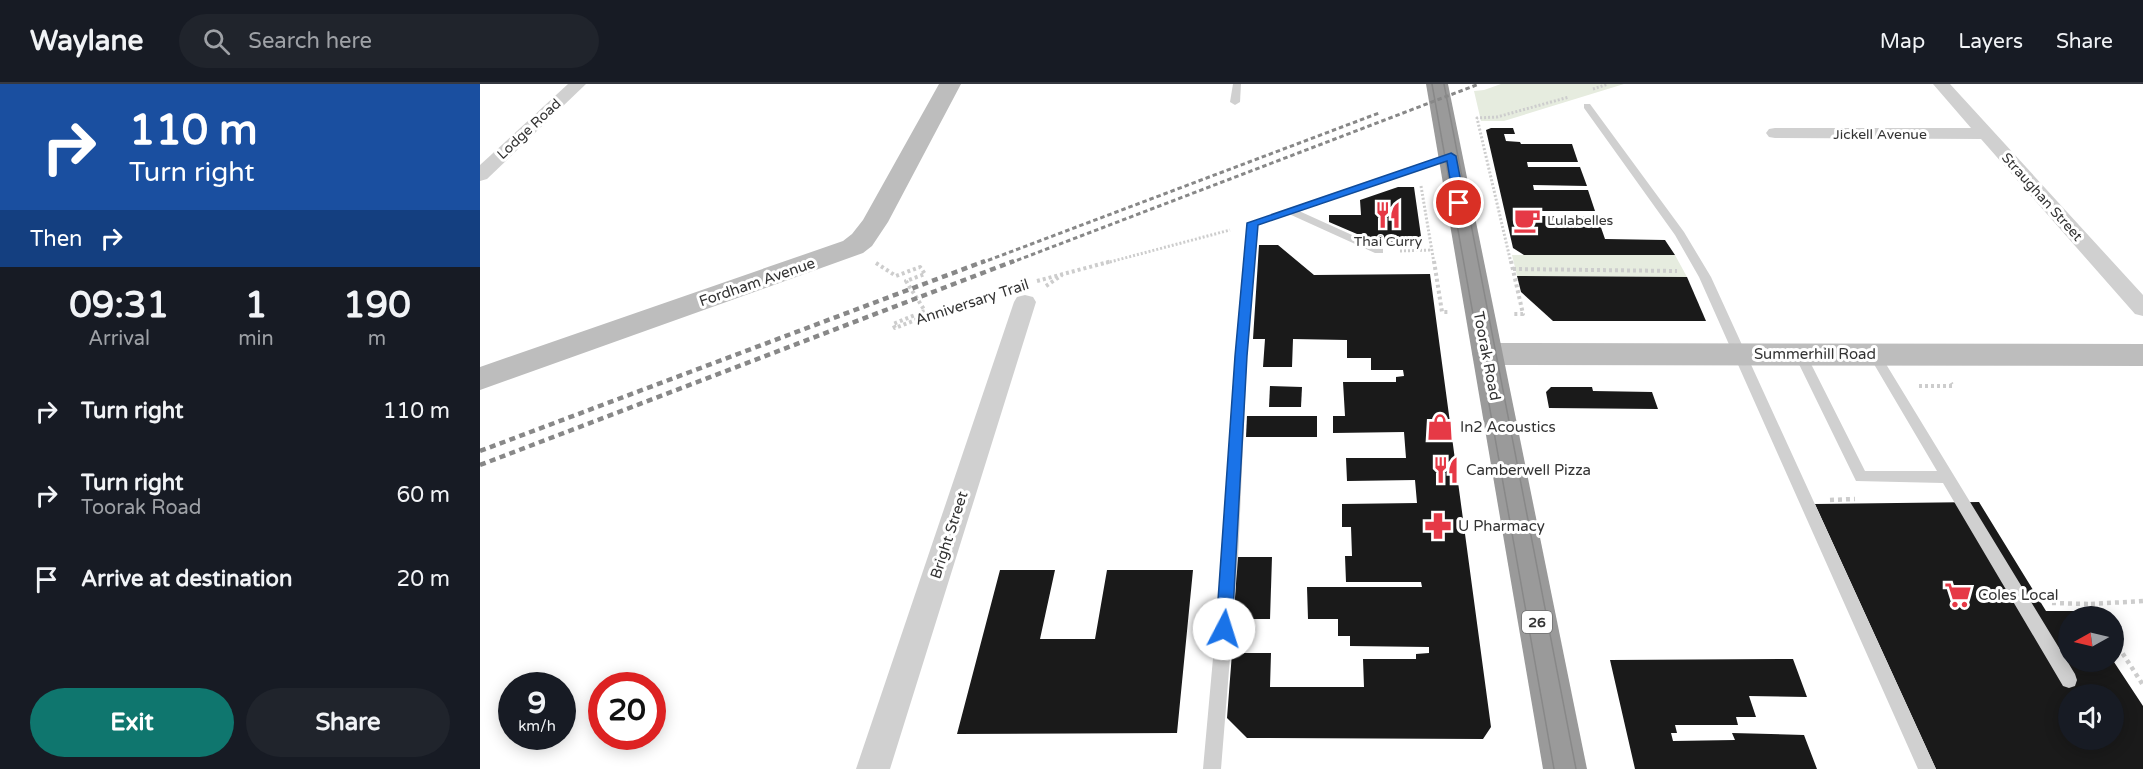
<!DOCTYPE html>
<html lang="en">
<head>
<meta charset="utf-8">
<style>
  body { margin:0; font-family:"Varela Round",sans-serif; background:#20242c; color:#f1f3f6; height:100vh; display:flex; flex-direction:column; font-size:22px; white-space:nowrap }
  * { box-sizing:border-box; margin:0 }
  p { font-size:20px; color:#9ea1a6 }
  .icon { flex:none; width:33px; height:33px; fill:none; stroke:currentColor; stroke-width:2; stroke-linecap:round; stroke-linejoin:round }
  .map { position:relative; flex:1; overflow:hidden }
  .panel { display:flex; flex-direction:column; background:#171b24; width:480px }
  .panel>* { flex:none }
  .top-card { background:#1a4fa0; color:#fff; overflow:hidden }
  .needle { width:39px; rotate:262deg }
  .tools { position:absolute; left:1578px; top:522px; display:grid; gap:12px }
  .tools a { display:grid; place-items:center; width:66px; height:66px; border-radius:50%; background:#171b24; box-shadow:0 3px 15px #0003; font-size:30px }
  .speed { position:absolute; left:18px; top:588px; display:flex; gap:12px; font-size:30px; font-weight:700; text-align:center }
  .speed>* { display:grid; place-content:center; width:78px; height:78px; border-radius:50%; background:#171b24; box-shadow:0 3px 15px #0003; line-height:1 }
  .speed small { font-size:15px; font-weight:400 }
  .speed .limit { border:9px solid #d22; background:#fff; color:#111 }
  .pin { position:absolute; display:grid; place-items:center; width:51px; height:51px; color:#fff; margin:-26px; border:3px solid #fff; border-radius:50%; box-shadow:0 2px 6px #0007 }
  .me { position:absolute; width:66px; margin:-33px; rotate:5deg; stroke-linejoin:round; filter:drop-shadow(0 0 4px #0008) }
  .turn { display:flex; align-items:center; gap:21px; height:126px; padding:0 30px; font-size:27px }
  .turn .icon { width:78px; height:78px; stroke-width:2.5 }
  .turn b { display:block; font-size:42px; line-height:51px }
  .then { display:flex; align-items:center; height:57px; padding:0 30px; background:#0003; gap:12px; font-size:22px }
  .eta { display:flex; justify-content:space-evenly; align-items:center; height:102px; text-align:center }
  .eta b { font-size:36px; font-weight:800; line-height:42px }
  .button { display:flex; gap:12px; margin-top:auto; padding:12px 30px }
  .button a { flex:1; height:69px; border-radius:36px; background:#0f766e; color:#fff; font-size:24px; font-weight:800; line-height:69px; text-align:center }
  .button a+a { background:#20242c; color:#f1f3f6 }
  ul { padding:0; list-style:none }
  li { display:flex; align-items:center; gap:18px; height:84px; padding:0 30px }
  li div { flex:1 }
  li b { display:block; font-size:22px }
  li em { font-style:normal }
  header { display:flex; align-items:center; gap:36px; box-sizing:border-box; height:84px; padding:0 30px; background:#171b24; border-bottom:2px solid #363941 }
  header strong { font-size:28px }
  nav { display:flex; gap:33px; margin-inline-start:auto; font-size:21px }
  .search { width:420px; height:54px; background:#20242c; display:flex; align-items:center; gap:15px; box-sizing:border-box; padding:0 21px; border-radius:33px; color:#9ea1a6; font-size:22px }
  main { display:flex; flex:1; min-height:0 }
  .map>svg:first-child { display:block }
</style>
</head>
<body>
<header>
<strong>Waylane</strong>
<div class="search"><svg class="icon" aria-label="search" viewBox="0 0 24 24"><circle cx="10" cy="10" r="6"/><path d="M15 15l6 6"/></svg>Search here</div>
<nav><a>Map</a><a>Layers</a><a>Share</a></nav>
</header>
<main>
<section class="panel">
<div class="top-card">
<div class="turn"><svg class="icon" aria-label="right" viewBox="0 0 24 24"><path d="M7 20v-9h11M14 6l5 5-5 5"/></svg><div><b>110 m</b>Turn right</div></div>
<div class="then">Then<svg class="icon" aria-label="right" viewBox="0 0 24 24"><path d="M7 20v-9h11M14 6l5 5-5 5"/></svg></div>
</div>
<div class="eta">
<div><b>09:31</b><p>Arrival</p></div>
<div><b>1</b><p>min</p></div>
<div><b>190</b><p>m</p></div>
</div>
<ul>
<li><svg class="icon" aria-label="right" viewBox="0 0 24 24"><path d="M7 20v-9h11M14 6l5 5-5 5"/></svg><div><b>Turn right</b></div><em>110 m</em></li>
<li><svg class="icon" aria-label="right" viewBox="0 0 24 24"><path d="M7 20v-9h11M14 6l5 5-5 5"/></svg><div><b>Turn right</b><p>Toorak Road</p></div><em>60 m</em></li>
<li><svg class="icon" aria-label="arrive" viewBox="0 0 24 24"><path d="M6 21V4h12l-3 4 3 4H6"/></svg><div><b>Arrive at destination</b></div><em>20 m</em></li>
</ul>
<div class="button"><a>Exit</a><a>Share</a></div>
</section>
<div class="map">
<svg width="1663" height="685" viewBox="0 0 1663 685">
  <rect width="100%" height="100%" fill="#fff"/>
  <g fill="#e6ecdf">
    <polygon points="1021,0 1144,0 1024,37 1001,37 994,7 1004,6"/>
    <polygon points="1032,171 1195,171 1207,193 1037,192"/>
  </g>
  <g fill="#1a1a1a" fill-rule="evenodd">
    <polygon points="1011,44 1033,44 1035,50 1024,50 1026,57 1040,58 1041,60 1092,60 1098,78 1047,78 1048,83 1100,83 1107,102 1053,101 1054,106 1108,106 1115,127 1061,127 1062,132 1117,132 1125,155 1185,156 1195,171 1044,171 1033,164 1006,46"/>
    <polygon points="918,103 934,103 942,159 898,159 849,138 849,131 881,131 880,116"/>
    <polygon points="779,161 798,161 834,191 950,190 1011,643 1003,655 767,654 747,634 752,569 791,569 790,603 884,603 883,575 936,575 936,570 949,569 949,563 870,562 870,552 858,552 858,535 828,535 827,503 942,503 941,498 866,498 865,472 872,472 871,443 862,443 862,420 937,419 935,396 867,397 866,374 926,374 924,348 853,349 853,332 865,332 863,298 916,298 916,293 924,292 923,286 891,286 891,274 867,274 867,256 813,255 812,283 783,283 785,255 773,255"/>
    <polygon points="1037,192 1207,193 1226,237 1073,237 1041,208"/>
    <polygon points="790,302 822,303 821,323 789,323"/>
    <polygon points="1071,303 1112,303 1113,307 1172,308 1178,325 1069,324 1066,308"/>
    <polygon points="767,332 837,332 837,353 766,353"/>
    <path d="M1499,418L1566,527H1602L1606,532H1588V578H1634L1663,622V685H1456L1335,420ZM1588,610H1634V656H1588Z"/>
    <polygon points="757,473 792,473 790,535 754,535"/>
    <polygon points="520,486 575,486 560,555 615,555 627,486 713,486 697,649 477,650"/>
    <polygon points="1313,575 1327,613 1269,612 1276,633 1256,633 1258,641 1195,641 1197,649 1191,649 1193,657 1255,656 1252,649 1324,651 1337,685 1155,685 1130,576"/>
  </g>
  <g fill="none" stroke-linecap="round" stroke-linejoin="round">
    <g stroke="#cdcdcd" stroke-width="3" stroke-dasharray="2 2" stroke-linecap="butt">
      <polyline points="1113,5 1128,0"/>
      <polyline points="941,102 954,179"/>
      <polyline points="920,167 952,166"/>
      <polyline points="626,179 750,146"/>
      <polyline points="1031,179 997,34 1017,33 1089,13"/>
    </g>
    <g stroke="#cdcdcd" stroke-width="4" stroke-dasharray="3 3" stroke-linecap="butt">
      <polyline points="954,177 962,228 968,228"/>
      <polyline points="1031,177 1043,230 1032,230"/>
      <polyline points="396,179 416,192 440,183 445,190 426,197 445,227 413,240 415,244 464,225 518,209"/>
      <polyline points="1033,185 1197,187"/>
      <polyline points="557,197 632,177"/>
      <polyline points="566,202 582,191"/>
      <polyline points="1439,302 1473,302 1471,299"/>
    </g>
    <g stroke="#cdcdcd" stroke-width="4.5" stroke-dasharray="4 4" stroke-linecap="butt">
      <polyline points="1350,416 1375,415"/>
      <polyline points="1572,519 1610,520 1619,532"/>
      <polyline points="1611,520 1663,517"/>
      <polyline points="1634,556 1663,601"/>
    </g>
    <g fill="#d0d0d0" fill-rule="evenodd">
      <polygon points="753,0 761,0 760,18 755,21 750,18"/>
      <polygon points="1104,20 1110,20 1204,148 1231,193 1456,685 1438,685 1219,193 1195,151 1104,24"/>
      <polygon points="971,69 975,70 975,74 819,127 903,165 903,169 895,169 809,130 778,141 767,272 758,475 741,685 723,685 742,475 755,272 768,139"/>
      <polygon points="1320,266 1326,270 1385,387 1457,387 1388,270 1390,267 1398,267 1595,590 1597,596 1595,602 1589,604 1583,602 1463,399 1376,397 1314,270"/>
    </g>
    <g fill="#d0d0d0" fill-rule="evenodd">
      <polygon points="88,0 106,0 7,95 0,97 0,81"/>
      <polygon points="1453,0 1470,0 1663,211 1663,232 1655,230 1501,55 1295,54 1289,53 1286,49 1289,45 1295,44 1491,44"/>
      <polygon points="545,211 553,213 556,218 410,685 376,685 534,218 537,213"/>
    </g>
    <g fill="#bdbdbd" fill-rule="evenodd">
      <polygon points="459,0 481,0 408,138 392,162 383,169 0,306 0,283 363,157 372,150 383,136"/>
      <polygon points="1007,259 1663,260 1663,282 1007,281 996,277 992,270 996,263"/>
    </g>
    <polygon fill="#9a9a9a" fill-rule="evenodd" points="946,0 968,0 1107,685 1063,685"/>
    <g stroke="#888" stroke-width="1.5">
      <polyline points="952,0 1074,685"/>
      <polyline points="964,0 1096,685"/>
    </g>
    <g stroke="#888" stroke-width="3" stroke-dasharray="4.5 3" stroke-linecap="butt">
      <polyline points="501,179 899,29"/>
      <polyline points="530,179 999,0"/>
    </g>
    <g stroke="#888" stroke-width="4.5" stroke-dasharray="6 4.5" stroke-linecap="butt">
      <polyline points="0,367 505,177"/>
      <polyline points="0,381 534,177"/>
    </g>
  </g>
  <polygon fill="#1a73e8" stroke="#114b97" stroke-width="1.5" points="971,69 976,72 985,119 983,121 975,121 974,119 967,77 778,141 767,272 752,545 750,550 744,552 738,550 736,545 755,272 767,139"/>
  <defs>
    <symbol id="restaurant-bare" viewBox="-9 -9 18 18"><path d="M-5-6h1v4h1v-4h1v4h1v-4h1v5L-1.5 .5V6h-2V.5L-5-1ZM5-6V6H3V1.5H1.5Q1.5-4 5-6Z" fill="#e63946" stroke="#fff" stroke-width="2.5" paint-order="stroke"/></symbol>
    <symbol id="cafe-bare" viewBox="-9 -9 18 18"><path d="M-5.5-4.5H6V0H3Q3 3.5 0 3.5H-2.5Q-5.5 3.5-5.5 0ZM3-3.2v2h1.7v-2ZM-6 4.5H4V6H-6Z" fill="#e63946" stroke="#fff" stroke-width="2.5" paint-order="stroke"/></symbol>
    <symbol id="shop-bare" viewBox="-9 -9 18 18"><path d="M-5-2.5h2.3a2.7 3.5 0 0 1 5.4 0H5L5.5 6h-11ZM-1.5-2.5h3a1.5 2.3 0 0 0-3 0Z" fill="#e63946" stroke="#fff" stroke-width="2.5" paint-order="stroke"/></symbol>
    <symbol id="pharmacy-bare" viewBox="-9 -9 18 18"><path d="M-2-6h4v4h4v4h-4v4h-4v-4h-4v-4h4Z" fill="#e63946" stroke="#fff" stroke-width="2.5" paint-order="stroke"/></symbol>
    <symbol id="supermarket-bare" viewBox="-9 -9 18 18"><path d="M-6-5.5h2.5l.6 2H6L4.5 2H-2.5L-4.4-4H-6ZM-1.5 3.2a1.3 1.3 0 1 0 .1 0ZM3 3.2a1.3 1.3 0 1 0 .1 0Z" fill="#e63946" stroke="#fff" stroke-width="2.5" paint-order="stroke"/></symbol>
  </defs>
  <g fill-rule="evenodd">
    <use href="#restaurant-bare" x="889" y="112" width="38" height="38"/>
    <use href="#cafe-bare" x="1028" y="117" width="38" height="38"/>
    <use href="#shop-bare" x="941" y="324" width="38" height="38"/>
    <use href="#restaurant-bare" x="947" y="367" width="38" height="38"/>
    <use href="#pharmacy-bare" x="939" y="423" width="38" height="38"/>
    <use href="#supermarket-bare" x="1459" y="492" width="38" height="38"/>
  </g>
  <g text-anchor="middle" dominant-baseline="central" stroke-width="6" stroke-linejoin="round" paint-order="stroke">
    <g font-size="14" fill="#333" stroke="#fff">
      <text transform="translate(49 45) rotate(-43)">Lodge Road</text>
      <text x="1400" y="50">Jickell Avenue</text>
      <text transform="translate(1562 113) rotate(48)">Straughan Street</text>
    </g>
    <g font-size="14" fill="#333" stroke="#fff" text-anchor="start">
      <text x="1067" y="136">Lulabelles</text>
      <text x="908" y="157" text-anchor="middle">Thai Curry</text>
    </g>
    <rect fill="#fff" stroke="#707070" stroke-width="1.5" x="1042" y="527" width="30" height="22" rx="4.5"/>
    <g font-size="14" font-weight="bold" fill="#333">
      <text x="1057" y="538">26</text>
    </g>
    <g font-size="15" fill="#333" stroke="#fff">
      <text transform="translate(277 198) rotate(-19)">Fordham Avenue</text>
      <text transform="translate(492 218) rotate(-18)">Anniversary Trail</text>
      <text x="1335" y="270">Summerhill Road</text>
      <text transform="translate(1007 272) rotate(79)">Toorak Road</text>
      <text transform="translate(469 451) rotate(-72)">Bright Street</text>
    </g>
    <g font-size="15" fill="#333" stroke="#fff" text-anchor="start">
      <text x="980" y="343">In2 Acoustics</text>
      <text x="986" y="386">Camberwell Pizza</text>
      <text x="978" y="442">U Pharmacy</text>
      <text x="1498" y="511">Coles Local</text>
    </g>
  </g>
</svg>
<div class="tools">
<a><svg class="needle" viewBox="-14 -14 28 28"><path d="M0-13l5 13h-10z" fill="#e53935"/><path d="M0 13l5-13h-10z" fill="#9ea1a6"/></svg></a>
<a><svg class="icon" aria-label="sound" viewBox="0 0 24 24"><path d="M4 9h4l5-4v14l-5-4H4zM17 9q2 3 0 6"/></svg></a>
</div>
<div class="speed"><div>9<small>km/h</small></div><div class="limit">20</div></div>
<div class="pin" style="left:979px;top:119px;background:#d93025"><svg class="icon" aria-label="arrive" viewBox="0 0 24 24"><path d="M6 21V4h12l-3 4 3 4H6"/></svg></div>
<svg class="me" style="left:744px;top:545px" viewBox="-20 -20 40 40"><circle r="19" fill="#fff"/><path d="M0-13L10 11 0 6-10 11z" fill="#1a73e8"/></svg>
</div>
</main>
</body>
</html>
